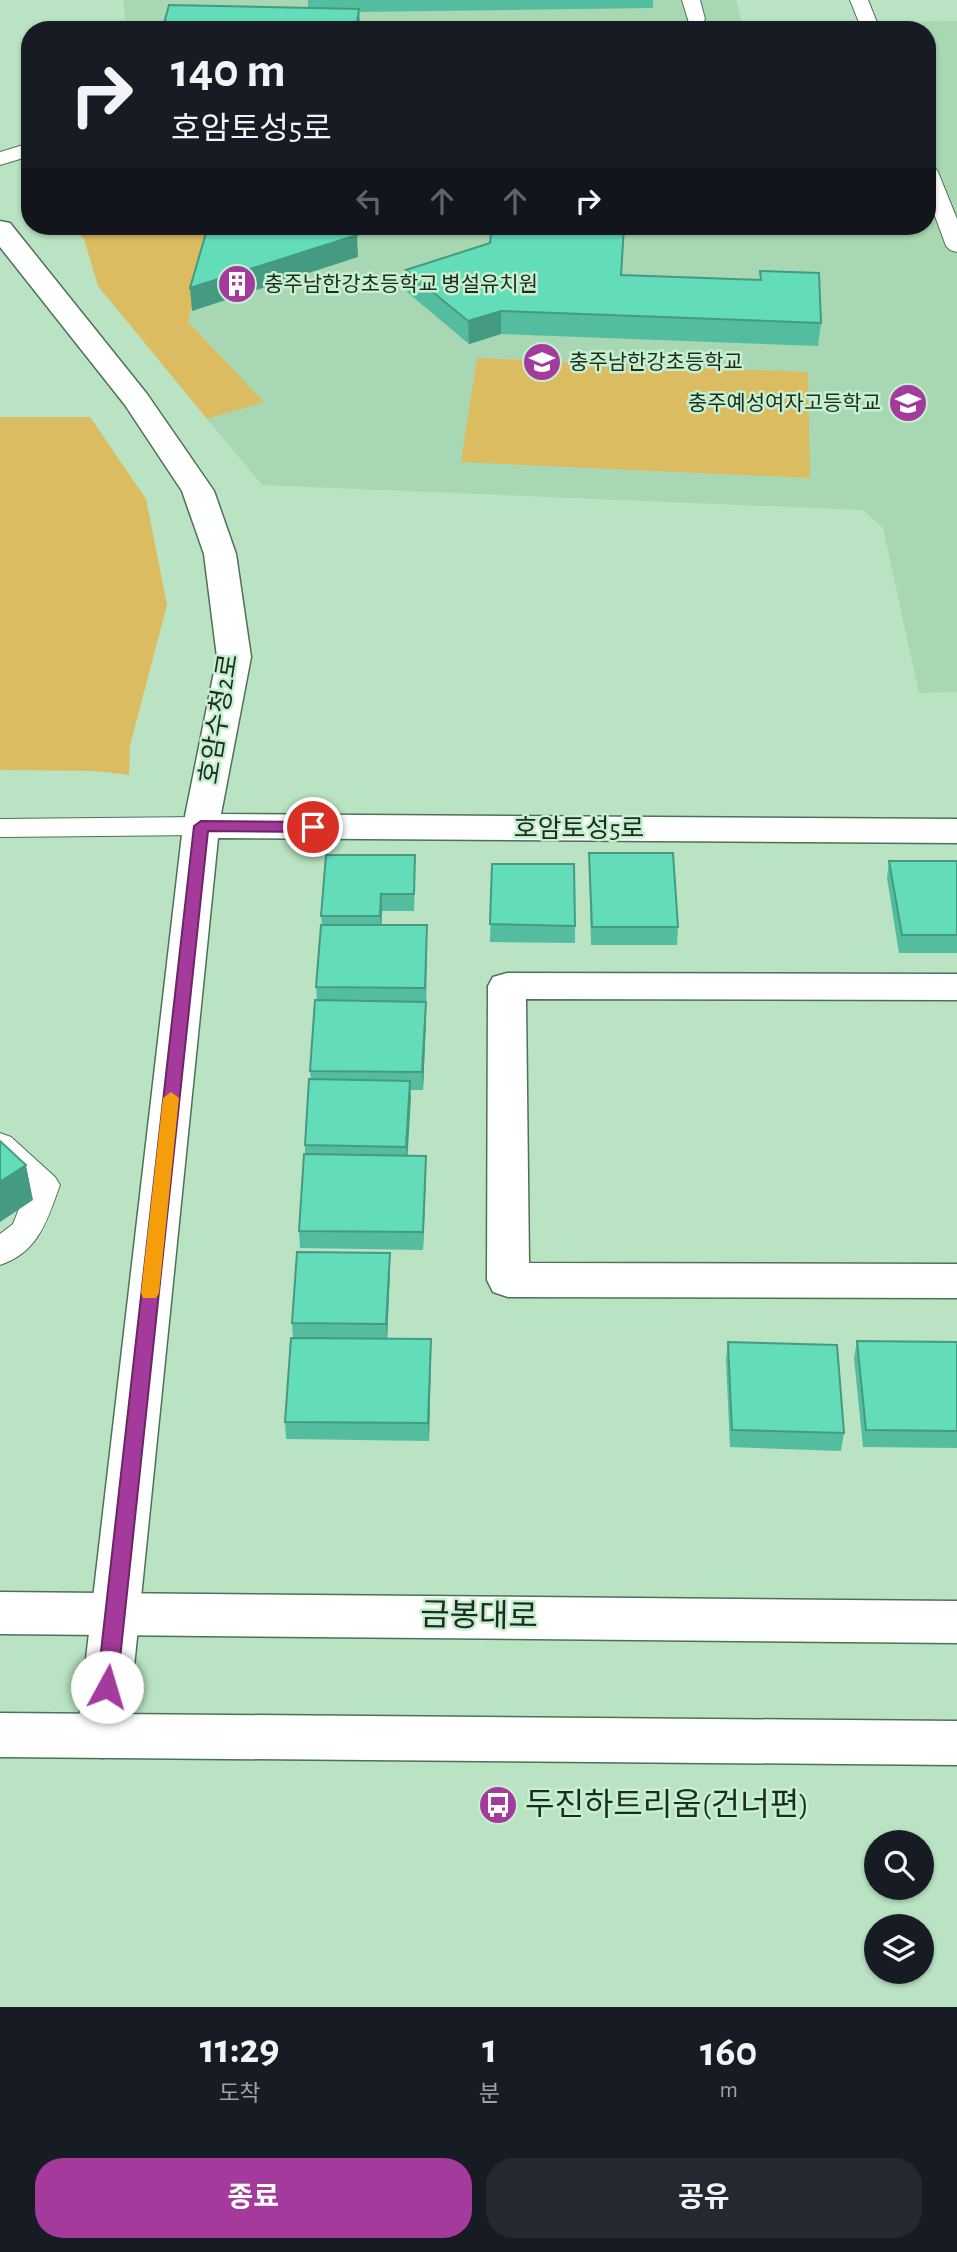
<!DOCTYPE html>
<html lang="ko">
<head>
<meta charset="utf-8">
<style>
  body { margin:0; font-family:"Alegreya Sans","Noto Sans KR",sans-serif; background:#242831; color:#f1f3f6; height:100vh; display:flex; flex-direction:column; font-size:26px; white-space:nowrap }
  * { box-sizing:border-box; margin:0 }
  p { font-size:23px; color:#9ea1a6 }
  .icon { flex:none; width:38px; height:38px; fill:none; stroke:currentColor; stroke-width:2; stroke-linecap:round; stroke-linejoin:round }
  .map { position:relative; height:2007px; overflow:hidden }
  .details { display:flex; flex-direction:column; background:#171b24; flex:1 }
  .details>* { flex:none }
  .guide { position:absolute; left:21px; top:21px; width:915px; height:214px; border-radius:28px; box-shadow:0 2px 5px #0004; background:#171b24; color:#f1f3f6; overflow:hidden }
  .tools { position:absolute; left:864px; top:1830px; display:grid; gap:14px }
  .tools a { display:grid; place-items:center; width:70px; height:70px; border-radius:50%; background:#171b24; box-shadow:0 2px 5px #0004; font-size:35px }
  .pin { position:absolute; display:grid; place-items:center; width:60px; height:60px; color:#fff; margin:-30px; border:4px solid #fff; border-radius:50%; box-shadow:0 2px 7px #0007 }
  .me { position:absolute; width:77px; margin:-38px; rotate:6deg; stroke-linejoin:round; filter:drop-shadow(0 0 5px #0008) }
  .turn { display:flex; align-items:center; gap:24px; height:147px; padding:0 35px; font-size:32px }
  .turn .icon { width:91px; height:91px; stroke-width:2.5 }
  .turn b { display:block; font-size:49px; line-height:60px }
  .lanes { display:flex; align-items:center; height:66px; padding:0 35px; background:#0003; justify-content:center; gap:35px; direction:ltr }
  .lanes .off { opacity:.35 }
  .eta { display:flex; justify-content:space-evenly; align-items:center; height:119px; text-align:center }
  .eta b { font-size:42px; font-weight:700; line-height:49px }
  .action { display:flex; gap:14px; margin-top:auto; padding:14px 35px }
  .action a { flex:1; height:80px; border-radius:28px; background:#a43a9b; color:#fff; font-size:28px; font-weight:700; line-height:80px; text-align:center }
  .action a+a { background:#242831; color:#f1f3f6 }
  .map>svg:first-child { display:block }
</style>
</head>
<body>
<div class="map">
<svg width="957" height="2007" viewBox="0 0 957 2007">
  <rect width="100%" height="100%" fill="#b9e3c2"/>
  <polygon fill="#a8d8b3" points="123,0 736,0 742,23 957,21 957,692 919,693 883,528 863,510 262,485 207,419 263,402 188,322 212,226 928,226 928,30 127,30"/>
  <g fill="#dbbc60">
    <polygon points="72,226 212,226 188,322 264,402 207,419 98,286 84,239"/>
    <polygon points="477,358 808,372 810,478 461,462"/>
    <polygon points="0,417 90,417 146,499 167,605 130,745 129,775 96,771 0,770"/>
  </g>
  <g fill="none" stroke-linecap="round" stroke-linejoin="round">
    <defs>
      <g id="lane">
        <polygon points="682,0 700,0 705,19 703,23 689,23"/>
        <polygon points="850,0 868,0 880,30 862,30"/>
        <polygon points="30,143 30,156 0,165 0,152"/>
        <polygon points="928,166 935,168 938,172 957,219 957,252 950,250 946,246 928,197"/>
        <polygon points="201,817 211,820 215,826 211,832 201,835 0,837 0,819"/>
        <path d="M0,1133L11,1137L55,1177L60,1185C47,1220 39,1252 0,1265V1234L13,1224L27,1188L0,1163Z"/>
      </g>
      <g id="street">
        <polygon points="0,221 10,223 147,394 214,491 236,554 251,657 221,814 957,819 957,843 218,838 127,1736 119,1752 102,1758 85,1752 77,1736 183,826 217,657 204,554 182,491 125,405 0,247"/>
        <polygon points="507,973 957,974 957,1000 526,999 529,1263 957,1264 957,1298 508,1297 493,1292 487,1280 488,986 493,977"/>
      </g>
      <g id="secondary">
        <polygon points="0,1592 957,1601 957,1643 0,1634"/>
        <polygon points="0,1713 957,1721 957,1765 0,1757"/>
      </g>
    </defs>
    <use href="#lane" stroke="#4c7255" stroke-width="2"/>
    <use href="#street" stroke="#4c7255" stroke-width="3"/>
    <use href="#secondary" stroke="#4c7255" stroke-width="3"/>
    <use href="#lane" fill="#fff" fill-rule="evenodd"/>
    <use href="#street" fill="#fff" fill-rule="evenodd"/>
    <use href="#secondary" fill="#fff" fill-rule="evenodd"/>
  </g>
  <g fill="#55bd9f">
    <polygon points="308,0 653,0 653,8 359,12 360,30 163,30 163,27 308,8"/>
    <polygon points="625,226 621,275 760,280 760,271 821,323 818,346 501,334 469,344 407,292 406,270 490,243"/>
    <polygon points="589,853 678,927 677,945 591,945 589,871"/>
    <polygon points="889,861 957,861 957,953 899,953 887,878"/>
    <polygon points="492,864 575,926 575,943 490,942"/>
    <polygon points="415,872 414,911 382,911 381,925 427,943 426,1020 423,1090 410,1090 407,1156 426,1156 426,1173 423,1250 300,1248 299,1231 305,1154 305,1145 311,1079 310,1071 317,1000 316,987 322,925 321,916"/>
    <polygon points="390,1253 390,1271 387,1339 431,1339 429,1441 286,1439 285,1422 293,1338 292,1323"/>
    <polygon points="857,1341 957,1342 957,1448 863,1447 854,1358"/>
    <polygon points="728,1342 844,1433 841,1451 730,1447 726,1360"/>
  </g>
  <g fill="#459a82">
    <polygon points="359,9 360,30 356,30"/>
    <polygon points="357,235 358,257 192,311 190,288"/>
    <polygon points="501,311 501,334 469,344 468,321"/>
    <polygon points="381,894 382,911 381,934 380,916"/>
    <polygon points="427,925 427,943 425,1006 425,988"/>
    <polygon points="426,1002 426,1020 423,1090 422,1072"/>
    <polygon points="410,1081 411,1098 407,1165 406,1147"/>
    <polygon points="426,1156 426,1173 423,1250 423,1232"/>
    <polygon points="26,1165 33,1200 0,1222 0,1182"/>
    <polygon points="390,1253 390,1271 387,1342 386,1324"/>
    <polygon points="431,1339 431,1356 429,1441 428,1423"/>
  </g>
  <g fill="#63dcb9" stroke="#459a82" stroke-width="2">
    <polygon points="169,5 359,9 356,30 163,27"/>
    <polygon points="208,226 346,226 357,235 190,288"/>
    <polygon points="492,226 624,226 621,275 761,280 760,271 819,273 821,323 501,311 468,321 406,270 490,243"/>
    <polygon points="589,853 673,853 678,927 592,927"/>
    <polygon points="326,855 415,855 414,894 381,894 380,916 321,916"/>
    <polygon points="889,861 957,861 957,935 902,935"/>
    <polygon points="492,864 574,864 575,926 490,924"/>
    <polygon points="321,925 427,925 425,988 316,987"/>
    <polygon points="315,1000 426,1002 422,1072 310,1071"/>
    <polygon points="309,1079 410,1081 406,1147 305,1145"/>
    <polygon points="0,1141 26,1165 0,1182"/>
    <polygon points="304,1154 426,1156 423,1232 299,1231"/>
    <polygon points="297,1252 390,1253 386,1324 292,1323"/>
    <polygon points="291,1338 431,1339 428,1423 285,1422"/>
    <polygon points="857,1341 957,1342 957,1431 866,1430"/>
    <polygon points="728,1342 837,1345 844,1433 732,1430"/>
  </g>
  <polygon fill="#a43a9b" stroke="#6b2665" stroke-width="2" points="201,821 313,822 321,827 313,832 208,831 117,1687 114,1693 107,1696 100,1693 97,1687 194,826"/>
  <polygon fill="#f59e0b" points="171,1092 179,1098 159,1293 156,1298 143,1298 141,1293 163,1098"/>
  <defs>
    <symbol id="building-disc" viewBox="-11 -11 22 22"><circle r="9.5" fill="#a43a9b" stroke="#c6f0cf"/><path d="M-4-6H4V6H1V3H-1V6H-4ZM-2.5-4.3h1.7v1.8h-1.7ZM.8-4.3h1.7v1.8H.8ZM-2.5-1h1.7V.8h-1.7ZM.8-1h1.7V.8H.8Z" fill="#fff"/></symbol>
    <symbol id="school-disc" viewBox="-11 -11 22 22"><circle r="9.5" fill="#a43a9b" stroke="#c6f0cf"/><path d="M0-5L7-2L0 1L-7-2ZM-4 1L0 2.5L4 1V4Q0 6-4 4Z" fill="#fff"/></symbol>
    <symbol id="bus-disc" viewBox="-11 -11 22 22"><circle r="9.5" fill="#a43a9b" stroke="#c6f0cf"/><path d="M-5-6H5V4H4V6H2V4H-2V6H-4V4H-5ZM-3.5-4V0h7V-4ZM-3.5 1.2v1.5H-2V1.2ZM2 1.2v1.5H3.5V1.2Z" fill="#fff"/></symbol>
  </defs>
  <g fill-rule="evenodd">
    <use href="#building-disc" x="215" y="262" width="44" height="44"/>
    <use href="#school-disc" x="520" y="340" width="44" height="44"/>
    <use href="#school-disc" x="886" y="381" width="44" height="44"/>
    <use href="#bus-disc" x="476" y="1783" width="44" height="44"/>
  </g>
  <g text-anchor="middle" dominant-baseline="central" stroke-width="5" stroke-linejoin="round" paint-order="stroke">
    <g font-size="21" fill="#1c2c20" stroke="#c6f0cf" text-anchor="start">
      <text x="264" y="284">충주남한강초등학교 병설유치원</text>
      <text x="569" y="362">충주남한강초등학교</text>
      <text x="881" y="403" text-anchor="end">충주예성여자고등학교</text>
    </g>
    <g font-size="26" fill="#1c2c20" stroke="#c6f0cf">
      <text transform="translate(219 719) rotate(-81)">호암수청2로</text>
      <text x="579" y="829">호암토성5로</text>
    </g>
    <g font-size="32" fill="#1c2c20" stroke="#c6f0cf">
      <text transform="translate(479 1616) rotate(1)">금봉대로</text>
    </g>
    <g font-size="32" fill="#1c2c20" stroke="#c6f0cf" text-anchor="start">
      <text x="525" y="1805">두진하트리움(건너편)</text>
    </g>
  </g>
</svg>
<div class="tools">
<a><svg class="icon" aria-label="search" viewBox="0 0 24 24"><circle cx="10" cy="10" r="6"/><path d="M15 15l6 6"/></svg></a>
<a><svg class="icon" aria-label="layers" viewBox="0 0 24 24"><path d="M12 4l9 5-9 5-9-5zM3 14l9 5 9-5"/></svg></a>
</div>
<div class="pin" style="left:313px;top:827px;background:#d93025"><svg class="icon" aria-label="arrive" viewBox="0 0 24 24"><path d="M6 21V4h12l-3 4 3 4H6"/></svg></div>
<svg class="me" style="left:107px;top:1687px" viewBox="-20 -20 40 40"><circle r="19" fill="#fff"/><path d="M0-13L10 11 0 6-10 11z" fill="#a43a9b"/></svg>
<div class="guide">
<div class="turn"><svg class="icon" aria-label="right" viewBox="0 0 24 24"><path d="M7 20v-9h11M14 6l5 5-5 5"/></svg><div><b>140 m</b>호암토성5로</div></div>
<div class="lanes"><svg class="icon off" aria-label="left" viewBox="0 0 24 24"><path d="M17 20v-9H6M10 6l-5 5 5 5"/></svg><svg class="icon off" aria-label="ahead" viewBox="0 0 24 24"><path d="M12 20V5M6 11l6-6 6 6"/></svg><svg class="icon off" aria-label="ahead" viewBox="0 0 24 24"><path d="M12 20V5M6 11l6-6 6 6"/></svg><svg class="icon" aria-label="right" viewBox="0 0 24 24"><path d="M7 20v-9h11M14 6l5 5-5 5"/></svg></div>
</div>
</div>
<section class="details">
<div class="eta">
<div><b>11:29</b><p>도착</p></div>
<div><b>1</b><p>분</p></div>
<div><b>160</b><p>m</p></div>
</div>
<div class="action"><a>종료</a><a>공유</a></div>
</section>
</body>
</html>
